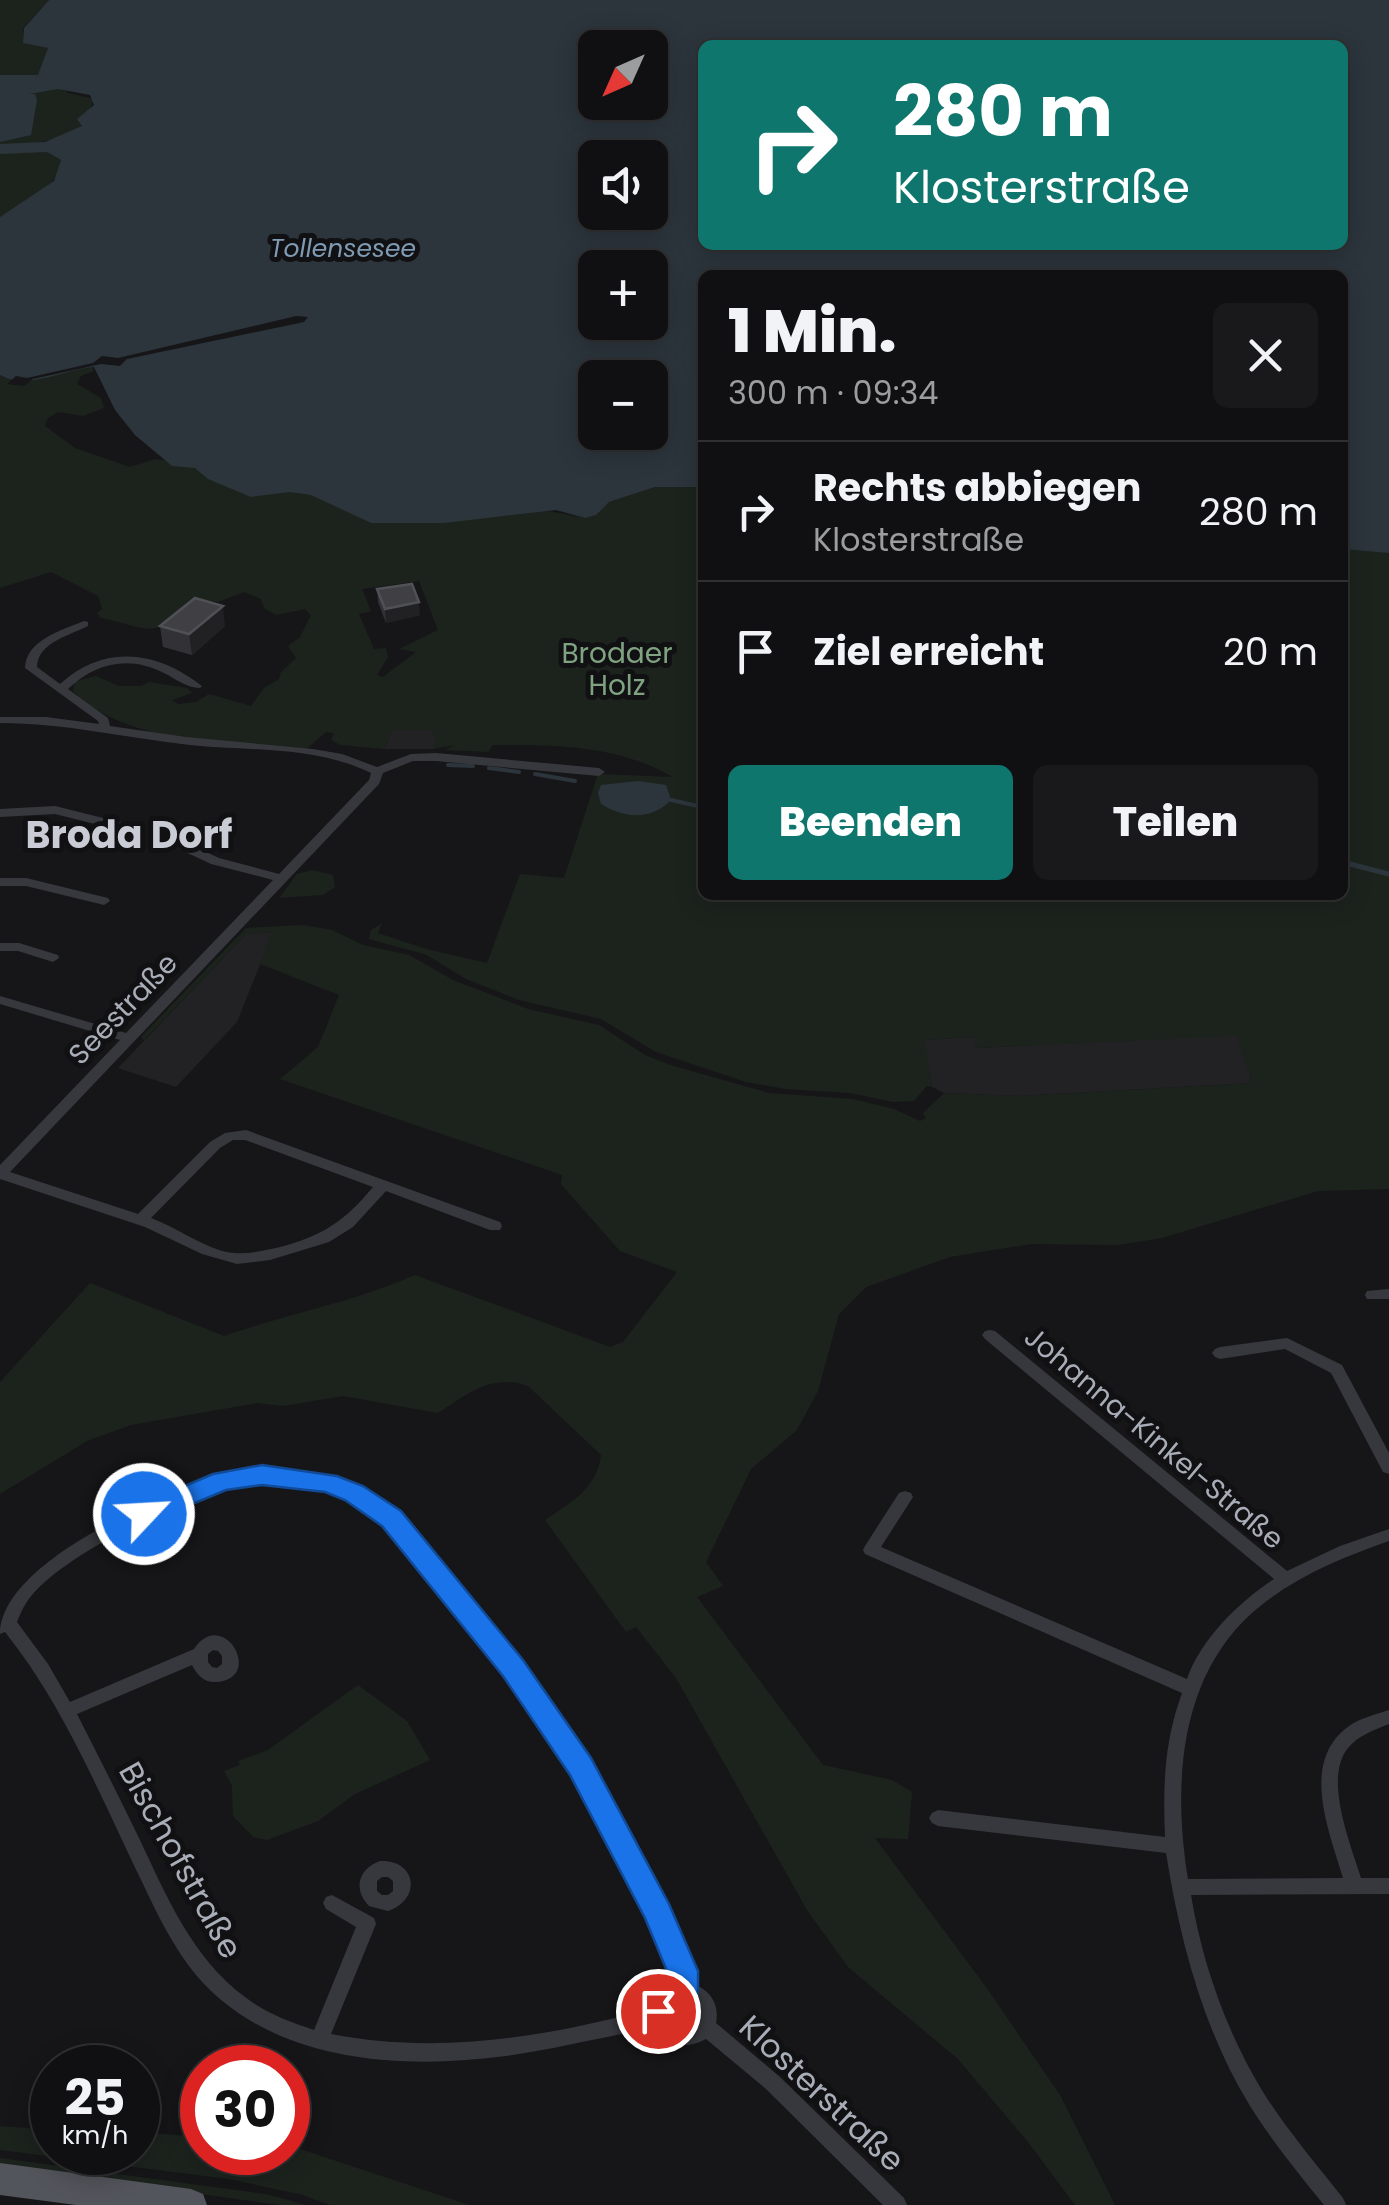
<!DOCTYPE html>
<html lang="de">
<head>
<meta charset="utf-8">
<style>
  body { margin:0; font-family:Poppins,sans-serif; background:#19191b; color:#f1f3f6; height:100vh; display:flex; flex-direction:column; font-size:38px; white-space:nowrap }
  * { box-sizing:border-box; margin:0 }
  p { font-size:32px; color:#9c9d9f }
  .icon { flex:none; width:55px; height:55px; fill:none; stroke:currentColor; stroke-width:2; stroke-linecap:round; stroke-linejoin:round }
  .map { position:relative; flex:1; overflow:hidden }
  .details { position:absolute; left:698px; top:270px; width:650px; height:630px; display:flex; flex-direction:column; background:#101012; border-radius:15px; box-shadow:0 5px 25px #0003,0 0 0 2px #303032 }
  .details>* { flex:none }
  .hud { position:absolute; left:698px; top:40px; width:650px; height:210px; border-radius:15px; box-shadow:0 5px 25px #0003,0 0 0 2px #303032; background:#0f766e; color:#fff; overflow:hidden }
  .needle { width:65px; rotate:225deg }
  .tools { position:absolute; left:578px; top:30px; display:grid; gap:20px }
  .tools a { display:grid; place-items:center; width:90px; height:90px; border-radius:15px; background:#101012; box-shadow:0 5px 25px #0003,0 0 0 2px #303032; font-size:50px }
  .speed { position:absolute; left:30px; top:2045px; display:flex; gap:20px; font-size:50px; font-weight:700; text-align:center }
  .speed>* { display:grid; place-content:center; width:130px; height:130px; border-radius:50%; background:#101012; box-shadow:0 5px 25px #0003,0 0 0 2px #303032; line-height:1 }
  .speed small { font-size:25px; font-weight:400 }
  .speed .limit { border:15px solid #d22; background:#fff; color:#111 }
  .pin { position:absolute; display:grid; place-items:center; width:85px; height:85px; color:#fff; margin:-42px; border:5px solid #fff; border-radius:50%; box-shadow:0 2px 10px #0007 }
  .me { position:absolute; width:110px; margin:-55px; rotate:65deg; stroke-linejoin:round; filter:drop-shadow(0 0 8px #0008) }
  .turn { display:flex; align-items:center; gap:35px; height:210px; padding:0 30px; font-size:45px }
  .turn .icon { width:130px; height:130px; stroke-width:2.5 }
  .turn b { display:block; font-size:70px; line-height:85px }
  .round { display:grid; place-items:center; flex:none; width:105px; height:105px; border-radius:15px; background:#19191b }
  .headline { display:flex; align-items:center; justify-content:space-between; height:170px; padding:0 30px }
  h1 { font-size:60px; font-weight:800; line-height:75px }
  .action { display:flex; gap:20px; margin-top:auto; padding:20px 30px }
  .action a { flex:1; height:115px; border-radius:15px; background:#0f766e; color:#fff; font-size:40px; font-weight:800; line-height:115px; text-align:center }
  .action a+a { background:#19191b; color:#f1f3f6 }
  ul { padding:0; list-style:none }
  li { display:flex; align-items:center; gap:30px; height:140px; padding:0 30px; border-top:2px solid #303032 }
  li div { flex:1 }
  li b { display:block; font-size:38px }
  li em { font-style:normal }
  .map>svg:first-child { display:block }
</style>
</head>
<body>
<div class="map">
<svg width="1389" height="2205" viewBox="0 0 1389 2205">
  <rect width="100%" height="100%" fill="#161618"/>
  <g fill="#222225">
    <polygon points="393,730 432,730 437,742 433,749 384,749"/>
    <polygon points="273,932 237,1022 176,1087 118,1068 246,934"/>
    <polygon points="1237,1035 1252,1083 1018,1096 944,1093 932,1087 924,1040 974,1037 977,1048"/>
  </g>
  <g fill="#1c231d" fill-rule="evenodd">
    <path d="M0,0H49L23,28V43L48,48L43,63L68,93L94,99L89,112L78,119L82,126C57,142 29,146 0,144Z"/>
    <path d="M21,151L47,152L61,160C60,189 22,205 0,217V154Z"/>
    <path d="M92,367L94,371L81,376L77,384L101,398L104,408L83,416L58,412L48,418L45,426L75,448L130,467L155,459L308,481L323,500L371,523H444L458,514L548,511L585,518L609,502L655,487H702V895H1342L1343,545L1389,534V1189L1318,1191L1162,1238L1118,1245L1031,1244L950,1257L866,1287L839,1314L818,1391L797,1430L751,1469L706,1562L723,1586L697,1597L823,1765L892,1780L912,1792L908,1839L875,1838L986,1987L1060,2095L1115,2205H1075L1028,2142L958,2059L848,1967L807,1910L676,1678L636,1627L626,1632L545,1520C570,1503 598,1488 601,1455L528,1386C492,1373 467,1394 438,1413L343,1396L283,1406L257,1403L131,1425L87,1441L0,1494V1382L90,1283L224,1336C287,1314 354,1302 415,1275L610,1347L623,1342L677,1272L620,1251L561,1184L562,1175L280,1079L318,1047L339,995L260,964L272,932L246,934L144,1040L141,1037L246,928L303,925L332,930L363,945L409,955L453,980L528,1009L599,1025L645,1055L670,1065L769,1093L853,1099L894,1109L920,1121L926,1118L923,1113L944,1093L1018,1096L1252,1083L1237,1036L977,1048L973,1037L925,1040L932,1087L927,1086L914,1101L893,1102L850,1093L786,1089L746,1082L656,1052L601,1019L519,1000L466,979L427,955L369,939L371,930L382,923L378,933L426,949L487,963L520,874L564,878L598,774L673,777C617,745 557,745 493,745L488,752L445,750L455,745L433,749L437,742L432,730H393L384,749L340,745L331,740L334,733L326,732L305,750C235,744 126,745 73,691L74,682L96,676L119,686H141L149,682L187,688L192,693L172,700L178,704L196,702L209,694L251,706L264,688L279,679L281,672L296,658L288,646L300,637L311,615L305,609L276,615L264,608L261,599L244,592L218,602L203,600L186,604C153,642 147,627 101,618L97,613L102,609L98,596L51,572L0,588V375L5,378ZM419,581L438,630L399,649L416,652L383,677L377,675L388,657L386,648L374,649L359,614L371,611L362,589Z"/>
    <polygon points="312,870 333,875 335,887 323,895 279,898 297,874"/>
    <polygon points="358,1685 407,1721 430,1760 355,1794 318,1821 267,1840 253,1837 233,1816 232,1786 224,1771 240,1765 238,1761 268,1750"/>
    <polygon points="0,2126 52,2130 52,2152 138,2152 138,2132 202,2137 202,2152 288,2152 288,2145 469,2205 330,2205 303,2195 229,2179 0,2150"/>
    <polygon points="0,2158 266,2194 306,2205 280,2205 0,2166"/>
  </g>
  <g fill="#2c353c" fill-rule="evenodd">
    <path d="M49,0H1389V553L1343,549L1342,275H702V487H655L609,502L596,515L585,518L556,510L444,523H371L311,495L290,492L251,497L208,479L195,468L172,466L135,435L115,410L94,367C64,369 28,391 0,375V217L54,181L61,160L47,152L0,154V144L45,142L82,126L77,119L94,105L90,95L58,89L29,94H35L37,100L31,135L0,142V75H38L48,48L23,43L24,28ZM702,45H1342V245H702ZM595,48H650V102H595ZM595,158H650V212H595ZM595,268H650V322H595ZM595,378H650V432H595Z"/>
    <path d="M638,781L666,785L671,800C651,821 624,818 601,804L598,793L601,785Z"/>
  </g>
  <polygon fill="#161618" points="296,316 308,317 304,322 127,359 120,366 101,364 33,379 24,386 7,384 16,376 27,378 93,363 102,356 118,358"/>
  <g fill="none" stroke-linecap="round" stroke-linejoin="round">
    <g stroke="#2c353c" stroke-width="4">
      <polyline points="448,765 473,766"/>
      <polyline points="489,768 519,772"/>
      <polyline points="535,774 575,781"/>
      <polyline points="671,800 702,807"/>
    </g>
    <polyline stroke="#2c353c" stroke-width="5" points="1342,862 1389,874"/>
    <g fill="#37383d" fill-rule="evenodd">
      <path d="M84,621L88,622V626C69,636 38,642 37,667L60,684C104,643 158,651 202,686L200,688C187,688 176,679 164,673C129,655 95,663 68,689L108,718L110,726L186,737L313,749L342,754L377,767L411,754L436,753L599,768L605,772L599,776L436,761H413L383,773L379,784L10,1172L138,1214L210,1142L225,1133L246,1130L500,1222L502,1226L500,1230H490L386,1191L353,1227L329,1242L270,1260L237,1264L202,1254L145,1227L0,1179V1165L120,1040L0,1004V996L126,1033L273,880L211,864L179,849L177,846L179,843H187L219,858L279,874L369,780L371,773C316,746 249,751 190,745C126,738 65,723 0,723V717H46L99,724L98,721L25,668C26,640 62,630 84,621ZM233,1140H245L373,1187C344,1222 321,1237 276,1248C258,1252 240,1256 222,1251C197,1243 175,1227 151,1218L220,1148Z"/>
      <polygon points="55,806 135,826 137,829 131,833 55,814 0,817 0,809"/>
      <polygon points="0,878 26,878 108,898 110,901 104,905 26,886 0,886"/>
      <polygon points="0,943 19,943 58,955 59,958 53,962 18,951 0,951"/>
      <polygon points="1389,1289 1389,1299 1367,1299 1365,1295 1367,1291"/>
      <path d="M990,1330L995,1331L1287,1571L1340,1546L1389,1529V1541C1341,1558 1291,1578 1252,1613C1178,1679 1173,1788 1188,1879L1343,1878C1329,1830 1298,1759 1352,1724C1362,1718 1377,1714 1389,1710V1724C1374,1730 1359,1735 1348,1748C1323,1778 1351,1845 1361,1878H1389V1894L1191,1895C1202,1963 1227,2033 1263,2092C1287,2130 1316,2164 1343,2198L1346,2205H1324C1298,2173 1272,2141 1250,2106C1203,2029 1180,1941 1166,1853L938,1826L932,1823L929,1818L932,1813L938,1810L1165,1837C1163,1784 1164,1743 1182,1693L865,1554L863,1550L865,1546L899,1493L905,1491L911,1493L913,1497L881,1547L1187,1679C1201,1639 1239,1602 1274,1579L985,1339L982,1335L985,1331Z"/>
      <polygon points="1287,1338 1342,1365 1389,1453 1389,1474 1383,1472 1331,1373 1285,1349 1220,1359 1215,1357 1212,1353 1215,1349 1220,1347"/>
      <path d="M274,1470L300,1471L327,1477L359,1488L398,1515L425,1544L544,1697L594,1773L674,1927L686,1959L691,1983C709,1989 720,2003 716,2023L780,2077L904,2198L907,2205H883L766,2089L706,2039C687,2049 667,2049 655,2028C605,2036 556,2049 506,2056C400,2070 271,2063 196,1975C174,1948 158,1916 143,1884C101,1798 65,1707 5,1632L0,1634C0,1563 161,1494 221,1477C238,1473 256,1471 274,1470ZM274,1482L300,1483L327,1489L348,1497L386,1523L413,1553L532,1707L581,1783L656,1928L668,1959L672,1985L659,1993L651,2012C620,2016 591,2024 560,2030C484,2044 408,2049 331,2034L376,1924L374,1918L332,1895L326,1897L323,1903L326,1909L356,1927L314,2030C290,2022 265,2013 245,1997C192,1958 166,1895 139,1838C119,1797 98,1755 77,1714L192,1665C197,1675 204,1683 217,1682C265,1678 223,1606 194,1649L70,1702L48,1664L17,1622C21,1612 25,1603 32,1595C65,1555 170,1504 220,1490C238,1485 255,1483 274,1482ZM213,1650L218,1651L222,1656V1664L217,1668L212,1667L208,1662V1654ZM686,1999L697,2007L698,2019L689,2029H679L671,2021L670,2009L677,2000Z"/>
      <path d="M380,1861C416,1859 423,1899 388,1911L369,1906C353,1889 358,1869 380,1861ZM382,1877H388L393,1881V1891L388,1895H382L377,1891V1881Z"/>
    </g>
    <polygon fill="#53555c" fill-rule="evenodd" points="0,2163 191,2189 203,2194 207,2205 76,2205 0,2195"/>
  </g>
  <g fill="#323236">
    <polygon points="377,589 420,615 386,623 378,602"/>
    <polygon points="160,626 225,626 192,655 163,647"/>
  </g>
  <g fill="#212124">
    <polygon points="419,602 420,615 386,623 385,609"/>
    <polygon points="223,606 225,626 192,655 189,634"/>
  </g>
  <g fill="#3f3f44" stroke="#4f5156" stroke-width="2.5">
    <polygon points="412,584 419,602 385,609 377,589"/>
    <polygon points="195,598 223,606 189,634 160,626"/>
  </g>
  <path fill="#1a73e8" stroke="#114b97" stroke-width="2.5" d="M262,1465L337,1476L363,1486L401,1511L523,1660L591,1758L669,1904L698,1971V1991L694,2001C677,2007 674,2020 658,2025L647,2021L643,2011L655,1987L667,1983V1971L645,1918L570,1775L503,1676L382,1526L345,1500L325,1492L262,1485L226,1490L144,1524L135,1521L131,1514L135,1507L213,1474Z"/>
  <g text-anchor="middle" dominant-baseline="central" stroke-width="10" stroke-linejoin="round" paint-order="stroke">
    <g font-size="25" font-style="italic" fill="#7f9bb3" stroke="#111113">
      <text x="343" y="248">Tollensesee</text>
    </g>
    <g font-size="28" fill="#7fa381" stroke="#111113">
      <text x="617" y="653">Brodaer<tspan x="617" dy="32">Holz</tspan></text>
    </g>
    <g font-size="28" fill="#a8adb8" stroke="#111113">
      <text transform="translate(123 1009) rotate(-46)">Seestraße</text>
      <text transform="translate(1154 1438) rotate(40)">Johanna-Kinkel-Straße</text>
    </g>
    <g font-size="32" fill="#a8adb8" stroke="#111113">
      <text transform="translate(181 1860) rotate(61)">Bischofstraße</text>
      <text transform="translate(822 2093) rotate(43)">Klosterstraße</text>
    </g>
    <g font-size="38" font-weight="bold" fill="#c9ccd4" stroke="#111113">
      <text x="129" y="834">Broda Dorf</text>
    </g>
  </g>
</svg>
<div class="tools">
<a><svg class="needle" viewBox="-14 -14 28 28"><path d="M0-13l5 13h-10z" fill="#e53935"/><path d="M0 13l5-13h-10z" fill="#9c9d9f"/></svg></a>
<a><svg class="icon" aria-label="sound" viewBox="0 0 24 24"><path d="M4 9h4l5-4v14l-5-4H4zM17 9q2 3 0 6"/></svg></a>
<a>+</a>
<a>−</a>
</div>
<div class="speed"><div>25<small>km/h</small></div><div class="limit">30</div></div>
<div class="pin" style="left:658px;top:2011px;background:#d93025"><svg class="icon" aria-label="arrive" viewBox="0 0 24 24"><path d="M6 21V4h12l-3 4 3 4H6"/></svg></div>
<svg class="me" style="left:144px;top:1514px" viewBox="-20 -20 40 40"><circle r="17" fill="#1a73e8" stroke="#fff" stroke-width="3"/><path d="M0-11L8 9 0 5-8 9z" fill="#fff"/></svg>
<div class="hud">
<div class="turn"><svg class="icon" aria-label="right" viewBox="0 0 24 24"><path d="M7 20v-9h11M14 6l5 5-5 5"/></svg><div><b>280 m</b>Klosterstraße</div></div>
</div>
<section class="details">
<div class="headline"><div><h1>1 Min.</h1><p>300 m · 09:34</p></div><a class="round"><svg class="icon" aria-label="close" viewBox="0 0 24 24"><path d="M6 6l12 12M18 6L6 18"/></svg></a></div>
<ul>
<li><svg class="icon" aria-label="right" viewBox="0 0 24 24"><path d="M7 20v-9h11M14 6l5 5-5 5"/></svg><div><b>Rechts abbiegen</b><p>Klosterstraße</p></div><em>280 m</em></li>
<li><svg class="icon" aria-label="arrive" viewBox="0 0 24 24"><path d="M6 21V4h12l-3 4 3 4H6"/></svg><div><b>Ziel erreicht</b></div><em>20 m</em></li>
</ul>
<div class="action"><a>Beenden</a><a>Teilen</a></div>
</section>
</div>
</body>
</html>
